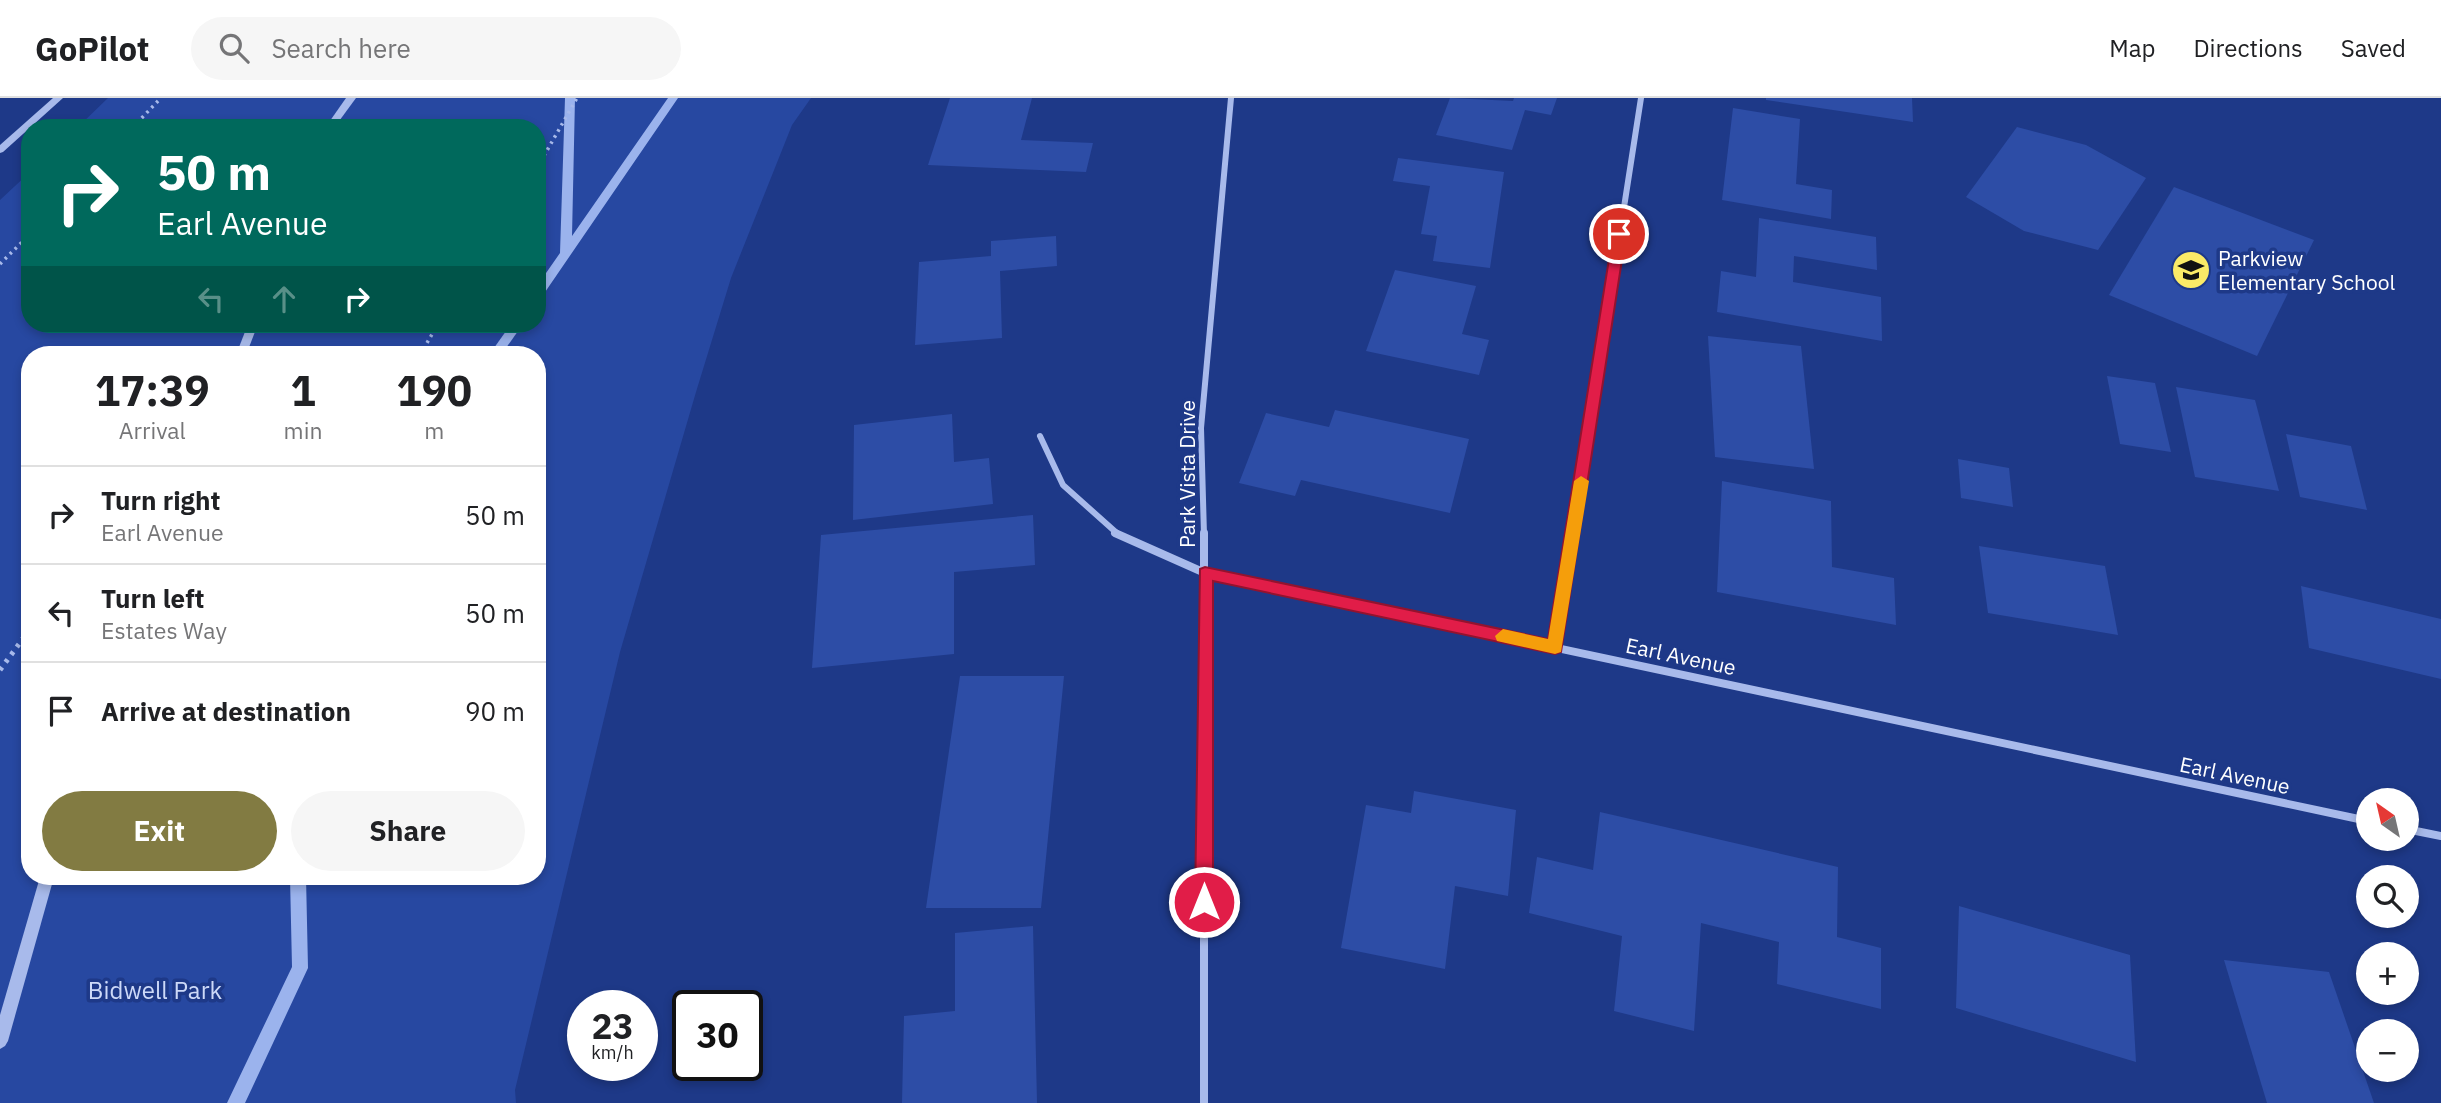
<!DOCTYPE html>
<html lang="en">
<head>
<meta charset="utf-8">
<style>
  body { margin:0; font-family:"IBM Plex Sans",sans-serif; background:#f6f6f6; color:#202124; height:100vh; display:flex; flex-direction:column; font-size:26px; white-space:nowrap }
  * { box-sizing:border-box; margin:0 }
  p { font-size:23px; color:#757577 }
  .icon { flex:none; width:38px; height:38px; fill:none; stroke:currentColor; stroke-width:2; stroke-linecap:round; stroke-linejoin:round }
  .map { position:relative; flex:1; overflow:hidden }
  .side { position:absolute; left:21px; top:248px; width:525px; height:539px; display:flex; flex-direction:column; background:#fff; border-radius:28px; box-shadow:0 4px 10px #0003 }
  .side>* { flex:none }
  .top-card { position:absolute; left:21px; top:21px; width:525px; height:214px; border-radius:28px; box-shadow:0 4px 10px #0003; background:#00695c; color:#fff; overflow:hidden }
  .needle { width:46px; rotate:326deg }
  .buttons { position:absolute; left:2356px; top:690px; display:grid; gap:14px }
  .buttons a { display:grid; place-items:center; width:63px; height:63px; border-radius:50%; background:#fff; box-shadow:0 4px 10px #0003; font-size:35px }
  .speed { position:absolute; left:567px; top:892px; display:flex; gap:14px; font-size:35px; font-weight:700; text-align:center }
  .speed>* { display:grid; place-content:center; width:91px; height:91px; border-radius:50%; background:#fff; box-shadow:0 4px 10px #0003; line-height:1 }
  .speed small { font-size:18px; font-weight:400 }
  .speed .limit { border:4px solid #111; border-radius:10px; background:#fff; color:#111 }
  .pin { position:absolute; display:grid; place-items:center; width:60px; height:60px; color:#fff; margin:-30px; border:4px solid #fff; border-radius:50%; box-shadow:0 2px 7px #0007 }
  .me { position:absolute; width:77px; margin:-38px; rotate:0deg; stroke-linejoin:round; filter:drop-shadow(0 0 5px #0008) }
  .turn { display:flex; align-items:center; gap:24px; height:147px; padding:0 21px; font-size:32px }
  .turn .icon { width:91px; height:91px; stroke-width:2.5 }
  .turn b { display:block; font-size:49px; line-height:60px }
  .lanes { display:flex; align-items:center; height:66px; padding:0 21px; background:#0003; justify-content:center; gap:35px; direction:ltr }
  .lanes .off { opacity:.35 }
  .eta { display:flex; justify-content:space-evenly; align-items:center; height:119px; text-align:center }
  .eta b { font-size:42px; font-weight:700; line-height:49px }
  .action { display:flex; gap:14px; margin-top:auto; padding:14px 21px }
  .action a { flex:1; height:80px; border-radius:42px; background:#827b42; color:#fff; font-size:28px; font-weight:700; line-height:80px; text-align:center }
  .action a+a { background:#f6f6f6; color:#202124 }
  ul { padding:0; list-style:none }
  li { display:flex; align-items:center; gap:21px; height:98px; padding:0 21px; border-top:2px solid #e0e0e0 }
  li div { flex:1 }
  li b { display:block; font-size:26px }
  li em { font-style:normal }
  header { display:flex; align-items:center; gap:42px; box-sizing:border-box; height:98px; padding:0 35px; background:#fff; border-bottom:2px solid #e0e0e0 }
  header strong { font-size:33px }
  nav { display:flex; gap:38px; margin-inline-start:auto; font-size:24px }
  .search { width:490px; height:63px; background:#f6f6f6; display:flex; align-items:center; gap:18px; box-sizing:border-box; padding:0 24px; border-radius:38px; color:#757577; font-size:26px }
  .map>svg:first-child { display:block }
</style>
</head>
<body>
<header>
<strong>GoPilot</strong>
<div class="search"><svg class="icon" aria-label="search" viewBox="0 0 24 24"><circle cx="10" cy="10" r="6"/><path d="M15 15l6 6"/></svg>Search here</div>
<nav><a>Map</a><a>Directions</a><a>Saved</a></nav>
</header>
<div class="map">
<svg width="2441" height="1005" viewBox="0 0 2441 1005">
  <rect width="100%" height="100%" fill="#1e3988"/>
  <path fill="#2748a1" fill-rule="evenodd" d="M108,0H811L792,27L731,180L696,294L620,554L515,992L516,1005H0V102L30,74V226H537V30H77ZM30,257H537V779H30Z"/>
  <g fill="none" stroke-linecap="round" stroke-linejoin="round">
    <g fill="#9bb3ed" fill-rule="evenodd">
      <polygon points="565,0 575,0 572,138 668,0 678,0 541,200 537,201 537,188 560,155"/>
      <polygon points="511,226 523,226 501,257 489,257"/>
      <polygon points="290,779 306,779 308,870 245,1005 227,1005 292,869"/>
    </g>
  </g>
  <g fill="#2d4da6">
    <polygon points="950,0 1032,0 1021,42 1093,45 1086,74 928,67"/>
    <polygon points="1450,0 1513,3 1514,0 1557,0 1551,17 1525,12 1512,52 1436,37"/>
    <polygon points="1766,0 1912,0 1913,24 1766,2"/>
    <polygon points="1733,10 1800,21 1796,86 1832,92 1831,121 1722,102"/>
    <polygon points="2017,29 2086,47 2146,80 2098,152 2024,133 1966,99"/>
    <polygon points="1398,60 1504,74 1490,170 1433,163 1437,138 1421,136 1430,88 1393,83"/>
    <polygon points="2174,89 2314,142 2257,258 2109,197"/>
    <polygon points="1759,120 1876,139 1877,172 1794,158 1793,184 1881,199 1882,243 1717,214 1721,173 1756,179"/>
    <polygon points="1056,138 1057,168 1000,173 1002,240 915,247 919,164 991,158 991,143"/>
    <polygon points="1395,172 1476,188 1462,236 1489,242 1479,277 1366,253"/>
    <polygon points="1708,238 1801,248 1814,371 1715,359"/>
    <polygon points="2107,278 2155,285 2171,354 2120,346"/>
    <polygon points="2176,289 2255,302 2279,393 2195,379"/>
    <polygon points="1335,312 1469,341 1450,415 1301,382 1295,398 1239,385 1266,315 1329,329"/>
    <polygon points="952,316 954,364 989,360 993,406 853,422 854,327"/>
    <polygon points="2286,336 2351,348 2367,412 2300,399"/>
    <polygon points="1958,361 2009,370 2013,409 1961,400"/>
    <polygon points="1722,383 1831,403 1832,469 1894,480 1896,527 1717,494"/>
    <polygon points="1033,417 1035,467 954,474 954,556 812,570 821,437"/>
    <polygon points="1979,448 2105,468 2118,537 1988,515"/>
    <polygon points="2301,488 2441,521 2441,581 2309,550"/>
    <polygon points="960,578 1064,578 1041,810 926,810"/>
    <polygon points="1414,693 1516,712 1508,798 1455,788 1445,871 1341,850 1366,707 1411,715"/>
    <polygon points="1600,714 1838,769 1837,839 1881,850 1881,911 1777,886 1779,844 1701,825 1694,933 1614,913 1622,838 1529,815 1537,759 1593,772"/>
    <polygon points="1959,808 2130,857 2136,964 1956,910"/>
    <polygon points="1033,828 1037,1005 902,1005 904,918 955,913 955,835"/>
    <polygon points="2224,862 2329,874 2374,1005 2267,1005"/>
  </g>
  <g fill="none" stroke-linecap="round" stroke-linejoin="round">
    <g stroke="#a8baeb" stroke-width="3.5" stroke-dasharray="2.5 4.5" stroke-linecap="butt">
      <polyline points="132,30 161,0"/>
      <polyline points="537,70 577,0"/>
      <polyline points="0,166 30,136"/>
      <polyline points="420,257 438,226"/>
    </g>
    <polyline stroke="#a8baeb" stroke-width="5" stroke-dasharray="3.5 6" stroke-linecap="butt" points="0,572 30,531"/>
    <g stroke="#a8baeb" stroke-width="6">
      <polyline points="1040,338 1063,387 1119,437"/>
      <polyline points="1204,437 1201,330 1231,0"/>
      <polyline points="1573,437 1641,0"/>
    </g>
    <g stroke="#a8baeb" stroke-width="8">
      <polyline points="1115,435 1205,475 2368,723"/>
      <polyline points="1204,435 1204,1005"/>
      <polyline points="1555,549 1573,435"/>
      <polyline points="2406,731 2441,738"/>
    </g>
    <g fill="#a8baeb" fill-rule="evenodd">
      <polygon points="53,0 63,0 3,54 0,55 0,47"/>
      <polygon points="346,0 356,0 334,30 325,30"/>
      <polygon points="248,226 258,226 246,257 236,257"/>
      <polygon points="40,779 54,779 8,943 5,948 0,951 0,917"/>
    </g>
  </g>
  <polygon fill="#e11d48" stroke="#92132f" stroke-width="2" points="1619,132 1626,136 1561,554 1555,556 1213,483 1213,804 1210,810 1204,813 1197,810 1195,804 1200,471 1205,469 1548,541 1613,136"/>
  <polygon fill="#f59e0b" points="1581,378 1589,383 1561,554 1555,556 1497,543 1495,538 1503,531 1548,541 1574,383"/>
  <defs>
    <symbol id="school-disc" viewBox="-11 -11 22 22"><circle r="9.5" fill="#faea67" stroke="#1e3988"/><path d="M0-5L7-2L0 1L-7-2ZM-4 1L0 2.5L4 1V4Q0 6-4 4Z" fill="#111"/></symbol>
  </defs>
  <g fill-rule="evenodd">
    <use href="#school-disc" x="2169" y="150" width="44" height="44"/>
  </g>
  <g text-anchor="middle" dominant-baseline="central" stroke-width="7" stroke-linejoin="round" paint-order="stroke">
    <g font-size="21" fill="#fff" stroke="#1e3988" text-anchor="start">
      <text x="2218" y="160">Parkview<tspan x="2218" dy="24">Elementary School</tspan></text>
    </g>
    <g font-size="21" fill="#fff" stroke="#1e3988">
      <text transform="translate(1187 376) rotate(-90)">Park Vista Drive</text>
      <text transform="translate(1681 558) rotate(12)">Earl Avenue</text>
      <text transform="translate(2235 677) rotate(12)">Earl Avenue</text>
    </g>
    <g font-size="24" fill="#cdd9f8" stroke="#1e3988">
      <text x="155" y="892">Bidwell Park</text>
    </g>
  </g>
</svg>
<div class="buttons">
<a><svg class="needle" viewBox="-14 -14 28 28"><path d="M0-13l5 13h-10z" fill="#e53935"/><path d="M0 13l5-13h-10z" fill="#757577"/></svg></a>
<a><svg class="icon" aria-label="search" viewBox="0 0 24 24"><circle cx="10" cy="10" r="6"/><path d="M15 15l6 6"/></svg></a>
<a>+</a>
<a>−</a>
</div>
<div class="speed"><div>23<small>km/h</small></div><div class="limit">30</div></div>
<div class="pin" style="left:1619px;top:136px;background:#d93025"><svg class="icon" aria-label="arrive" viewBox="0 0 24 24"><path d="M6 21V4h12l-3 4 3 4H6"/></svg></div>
<svg class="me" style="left:1204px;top:804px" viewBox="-20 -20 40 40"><circle r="17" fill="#e11d48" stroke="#fff" stroke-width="3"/><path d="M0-11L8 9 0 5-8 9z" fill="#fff"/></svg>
<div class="top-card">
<div class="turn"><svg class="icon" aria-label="right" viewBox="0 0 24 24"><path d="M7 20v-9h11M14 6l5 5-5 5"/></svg><div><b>50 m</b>Earl Avenue</div></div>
<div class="lanes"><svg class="icon off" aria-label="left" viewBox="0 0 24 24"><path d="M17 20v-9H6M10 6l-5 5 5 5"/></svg><svg class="icon off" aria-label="ahead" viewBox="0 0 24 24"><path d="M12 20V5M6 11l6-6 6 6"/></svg><svg class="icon" aria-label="right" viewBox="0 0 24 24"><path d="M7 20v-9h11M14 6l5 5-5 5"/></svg></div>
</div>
<section class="side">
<div class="eta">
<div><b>17:39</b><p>Arrival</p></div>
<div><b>1</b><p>min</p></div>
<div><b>190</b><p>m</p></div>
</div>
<ul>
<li><svg class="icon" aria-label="right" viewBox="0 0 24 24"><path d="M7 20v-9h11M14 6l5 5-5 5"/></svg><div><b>Turn right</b><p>Earl Avenue</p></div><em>50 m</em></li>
<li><svg class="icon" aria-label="left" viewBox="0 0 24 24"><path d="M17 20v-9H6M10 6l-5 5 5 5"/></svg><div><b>Turn left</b><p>Estates Way</p></div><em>50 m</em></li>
<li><svg class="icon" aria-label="arrive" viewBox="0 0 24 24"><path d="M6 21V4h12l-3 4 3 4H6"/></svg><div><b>Arrive at destination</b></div><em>90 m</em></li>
</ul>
<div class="action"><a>Exit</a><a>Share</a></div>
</section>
</div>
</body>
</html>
